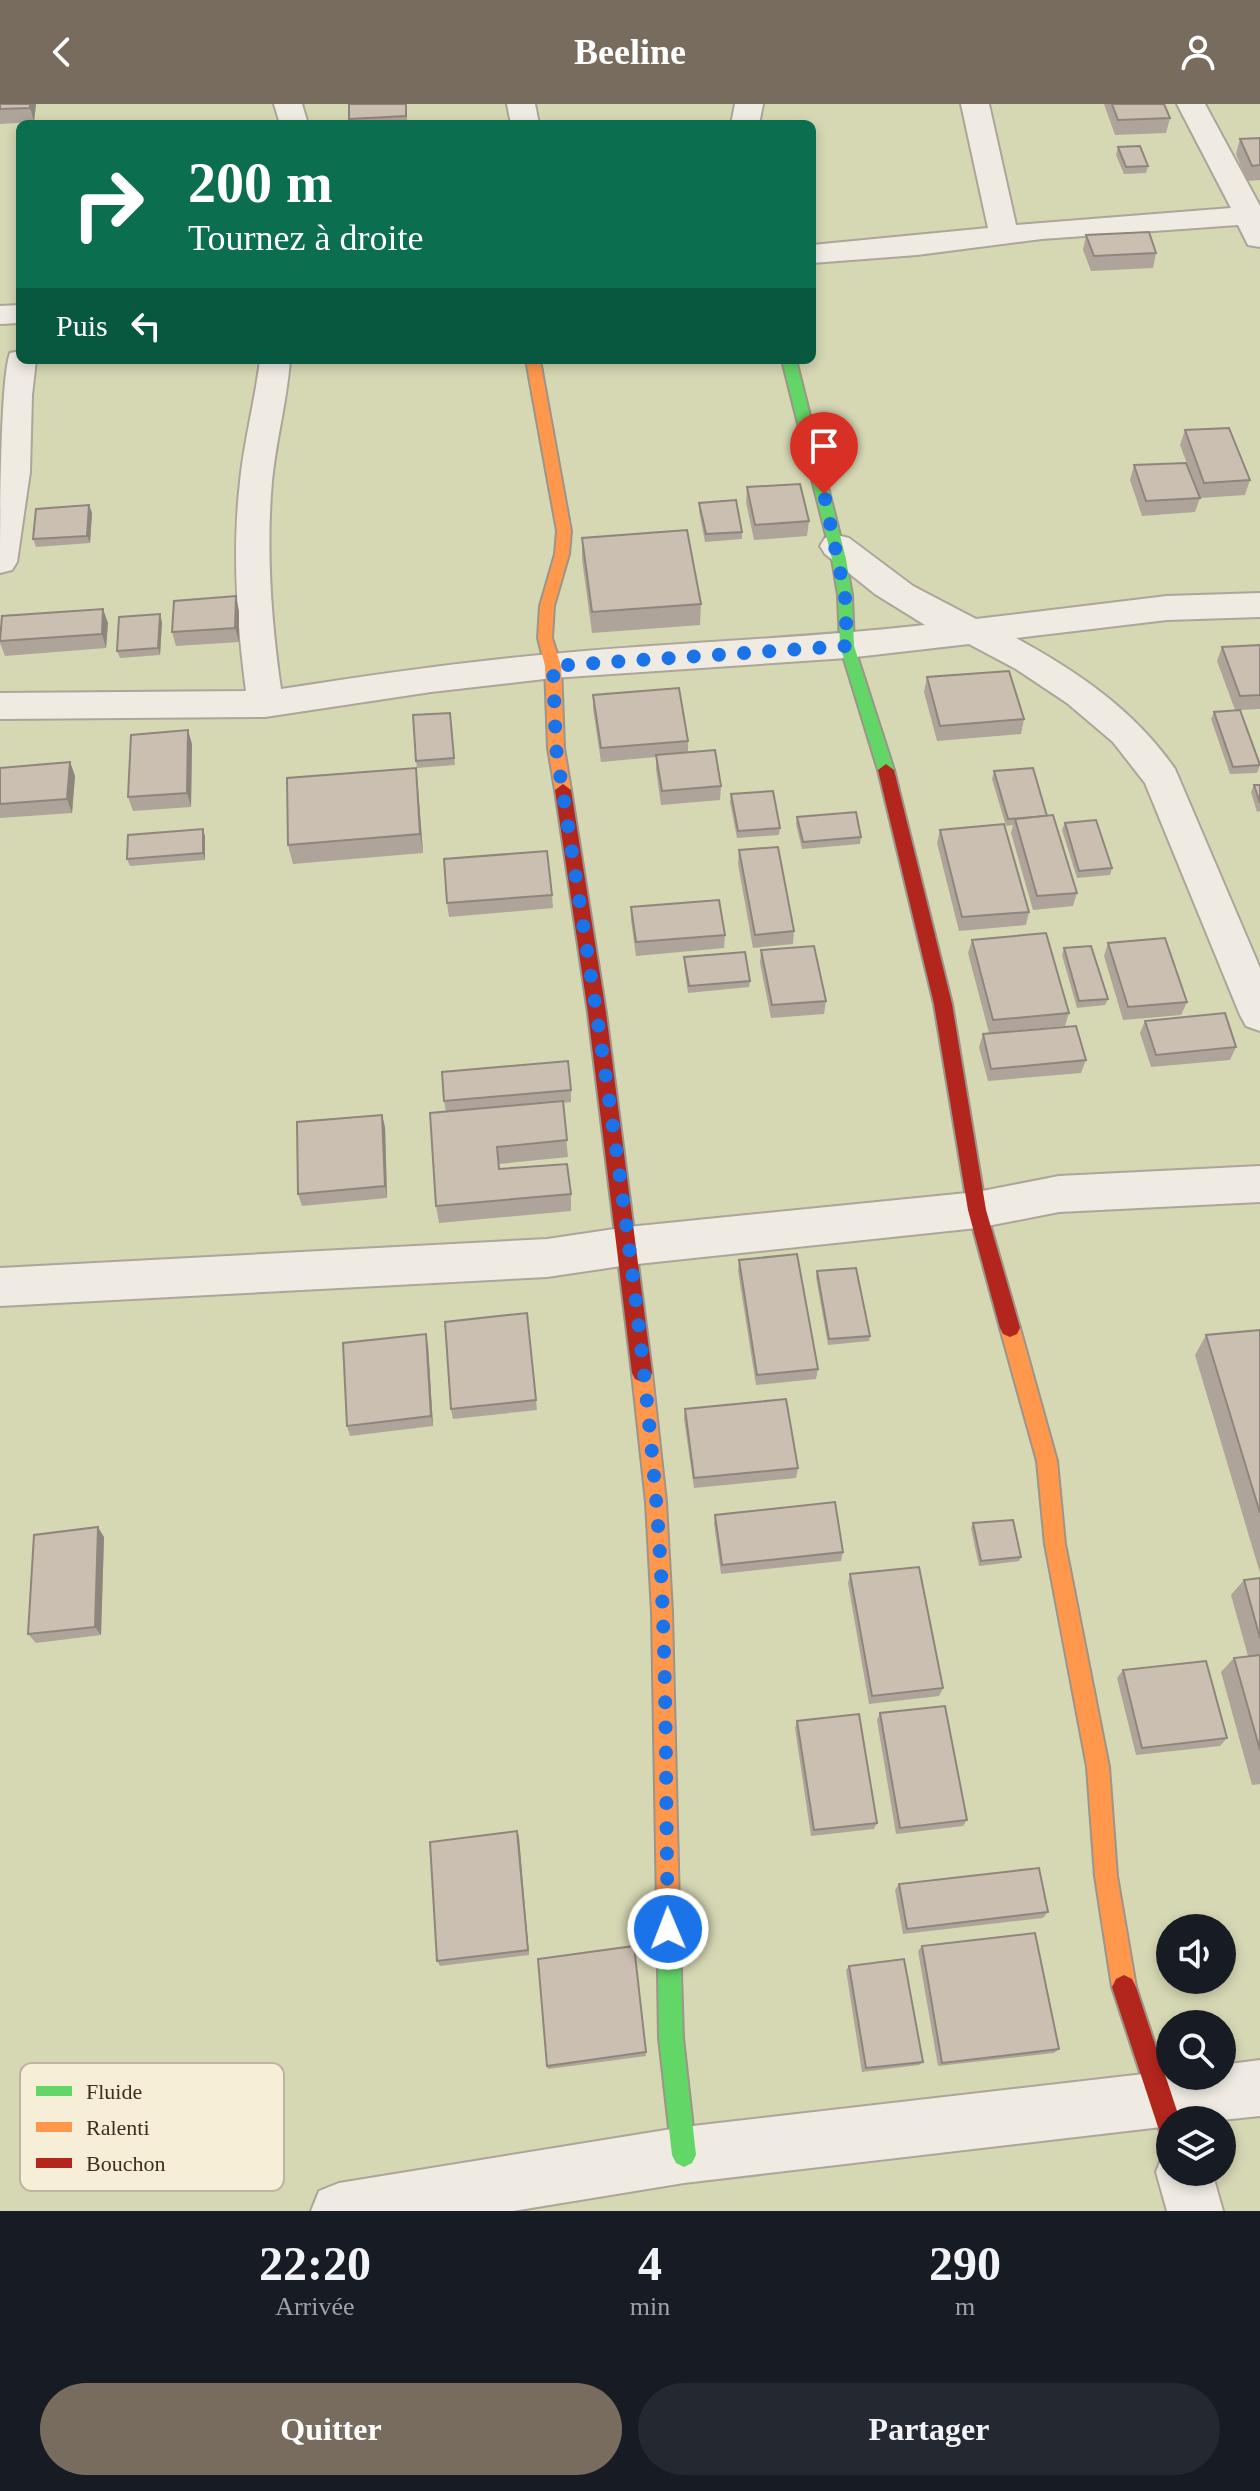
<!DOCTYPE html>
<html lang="fr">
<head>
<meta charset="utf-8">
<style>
  body { margin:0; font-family:"Times New Roman",serif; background:#242831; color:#f1f3f6; height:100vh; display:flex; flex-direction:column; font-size:30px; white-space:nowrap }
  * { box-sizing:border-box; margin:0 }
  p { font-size:26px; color:#9ea1a6 }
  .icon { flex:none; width:44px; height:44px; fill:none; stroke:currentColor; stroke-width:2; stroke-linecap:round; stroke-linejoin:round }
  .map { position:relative; height:2107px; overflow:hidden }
  .side { display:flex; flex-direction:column; background:#171b24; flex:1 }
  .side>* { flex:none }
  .top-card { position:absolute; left:16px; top:16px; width:800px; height:244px; border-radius:12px; box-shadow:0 4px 12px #0003; background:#0b6e4f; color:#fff; overflow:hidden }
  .buttons { position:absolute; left:1156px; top:1810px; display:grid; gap:16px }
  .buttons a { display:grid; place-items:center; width:80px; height:80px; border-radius:50%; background:#171b24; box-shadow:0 4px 12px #0003; font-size:40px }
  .pin { position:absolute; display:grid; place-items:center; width:68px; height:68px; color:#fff; margin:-82px -34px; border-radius:50% 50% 50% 0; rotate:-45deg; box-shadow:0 0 8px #0007 }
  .pin .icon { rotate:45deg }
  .me { position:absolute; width:88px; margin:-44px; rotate:359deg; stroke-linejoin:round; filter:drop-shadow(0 0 6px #0008) }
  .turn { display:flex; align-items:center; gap:28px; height:168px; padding:0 40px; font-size:36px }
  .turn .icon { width:104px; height:104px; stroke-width:2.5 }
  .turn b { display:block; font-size:56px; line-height:68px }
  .then { display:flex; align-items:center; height:76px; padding:0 40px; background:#0003; gap:16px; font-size:30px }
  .eta { display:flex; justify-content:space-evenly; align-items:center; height:136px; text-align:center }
  .eta b { font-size:48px; font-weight:800; line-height:56px }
  .action { display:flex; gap:16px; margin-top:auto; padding:16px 40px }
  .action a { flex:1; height:92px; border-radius:48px; background:#786c5e; color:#fff; font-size:32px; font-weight:800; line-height:92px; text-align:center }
  .action a+a { background:#242831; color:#f1f3f6 }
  header { display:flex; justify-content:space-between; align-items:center; height:104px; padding:0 40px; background:#786c5e; color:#fff; font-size:36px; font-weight:800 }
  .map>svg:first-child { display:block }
</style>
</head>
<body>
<header><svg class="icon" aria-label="back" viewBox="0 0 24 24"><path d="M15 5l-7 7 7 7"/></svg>Beeline<svg class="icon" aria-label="person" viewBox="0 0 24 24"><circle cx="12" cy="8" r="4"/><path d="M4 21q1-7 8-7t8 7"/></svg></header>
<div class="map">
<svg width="1260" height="2107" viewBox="0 0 1260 2107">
  <rect width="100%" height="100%" fill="#e7e0d1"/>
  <path fill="#d6d7b3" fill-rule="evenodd" d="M0,0H1260V2107H0ZM20,20H812V256H20ZM1170,1824H1222V1876H1170ZM1170,1920H1222V1972H1170ZM1170,2016H1222V2068H1170Z"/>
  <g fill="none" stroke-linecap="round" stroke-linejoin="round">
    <defs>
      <g id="street">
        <polygon points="274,0 302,0 308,20 280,20"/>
        <polygon points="507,0 535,0 539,20 511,20"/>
        <polygon points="735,0 763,0 759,20 731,20"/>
        <polygon points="961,0 989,0 1016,121 1231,104 1177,0 1205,0 1260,102 1260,143 1248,141 1238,121 1042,135 917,151 812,159 812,141 988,124"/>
        <polygon points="20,201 20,219 0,220 0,202"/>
        <path d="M20,247V256H36L32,291L30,368L17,458L12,466L0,469C0,429 0,276 10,249Z"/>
        <path d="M260,256H290C287,297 276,336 272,377C266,446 271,516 281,585C371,571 460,558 551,550C676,538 801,535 925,521L875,490L825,450L820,442L825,434L837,431L849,434L913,482L976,515L1167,492L1260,489V513L1167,516L1016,534C1078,568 1134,606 1175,665L1260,864V927L1246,922L1240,911L1145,679L1113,638L1067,599L1016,565L969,540L847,554L553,574L431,588L265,613L0,615V589L246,587C237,518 232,448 240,378C244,337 255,297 260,256Z"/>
        <polygon points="1260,1062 1260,1098 1059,1108 977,1124 628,1161 547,1173 0,1202 0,1164 547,1135 628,1123 977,1088 1059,1072"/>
        <polygon points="1260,1956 1260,2012 1222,2016 1170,2016 1170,2022 684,2079 513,2107 311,2107 319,2087 339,2079 684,2023 1170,1967 1170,1972 1222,1972 1222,1961"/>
        <polygon points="1170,2046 1170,2068 1212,2068 1223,2107 1167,2107 1156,2068 1164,2048"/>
      </g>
      <g id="fast">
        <polygon points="782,256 796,256 846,455 852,491 854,542 894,666 886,672 878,666 840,542 838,491 832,455"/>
        <polygon points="668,1793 676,1796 679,1804 683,1934 696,2051 692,2059 684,2063 676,2059 672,2051 659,1934 657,1804 660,1796"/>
      </g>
      <g id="slow">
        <polygon points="526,256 540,256 571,427 569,450 554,502 552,534 561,562 564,644 571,686 563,692 555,686 548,644 545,562 538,534 540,502 555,450 557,427"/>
        <polygon points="1010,1215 1017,1218 1020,1224 1057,1357 1065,1440 1109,1663 1117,1772 1136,1883 1132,1891 1124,1895 1116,1891 1112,1883 1095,1772 1087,1663 1045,1440 1037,1357 1000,1224 1003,1218"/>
        <polygon points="642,1260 649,1263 652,1269 666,1398 672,1508 679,1804 676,1812 668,1815 660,1812 657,1804 652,1508 646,1398 632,1269 635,1263"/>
      </g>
      <g id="jam">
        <polygon points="886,660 894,666 952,900 986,1106 1020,1224 1017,1230 1010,1233 1003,1230 1000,1224 968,1106 934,900 878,666"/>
        <polygon points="563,680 571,686 606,909 652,1269 649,1275 642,1278 635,1275 632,1269 588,909 555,686"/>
        <polygon points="1124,1871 1132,1875 1136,1883 1180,2016 1170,2016 1170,2035 1162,2031 1158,2023 1112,1883 1116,1875"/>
      </g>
    </defs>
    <use href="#street" stroke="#ada599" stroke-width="4"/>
    <use href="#fast" stroke="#9c958a" stroke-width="4"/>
    <use href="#slow" stroke="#9c958a" stroke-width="4"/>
    <use href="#jam" stroke="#9c958a" stroke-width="4"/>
    <use href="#street" fill="#efebe3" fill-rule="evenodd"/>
    <use href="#fast" fill="#63d668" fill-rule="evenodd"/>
    <use href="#slow" fill="#ff974d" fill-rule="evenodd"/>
    <use href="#jam" fill="#b3261e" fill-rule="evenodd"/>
  </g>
  <g fill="#afa499">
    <polygon points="0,0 36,0 34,18 0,20"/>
    <polygon points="407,0 407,20 350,20 349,15"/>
    <polygon points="1104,0 1164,0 1170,14 1166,29 1115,31"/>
    <polygon points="1260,34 1260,76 1247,77 1236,50 1240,35"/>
    <polygon points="1118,43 1148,62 1146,69 1124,70 1116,51"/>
    <polygon points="1086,131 1156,149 1153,164 1091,167 1083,146"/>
    <polygon points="1185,326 1250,376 1245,391 1200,394 1180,341"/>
    <polygon points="1134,361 1200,394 1195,408 1142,412 1130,376"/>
    <polygon points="747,383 809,417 807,432 754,436 746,398"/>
    <polygon points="699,399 742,428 742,435 705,438 699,407"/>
    <polygon points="89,401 92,409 90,439 36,443 33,435"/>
    <polygon points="582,434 701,500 700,521 592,529 582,455"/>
    <polygon points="239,507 239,538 176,542 172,528"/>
    <polygon points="162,518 160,551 120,554 117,547"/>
    <polygon points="108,519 106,544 5,552 0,539 0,530"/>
    <polygon points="1260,541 1260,605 1240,606 1260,661 1257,669 1230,670 1211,615 1214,608 1235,606 1217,557 1222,543"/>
    <polygon points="927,573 1024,615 1021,630 937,637 924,588"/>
    <polygon points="593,591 688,637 688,648 721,682 720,696 661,701 656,665 656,653 601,658 593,605"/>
    <polygon points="450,609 455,661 417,664 416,657"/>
    <polygon points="192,640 191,703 133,707 128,693"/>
    <polygon points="70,658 75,672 72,709 0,714 0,664"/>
    <polygon points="994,667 1047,712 1077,789 1073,802 1033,806 1011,729 1013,721 1006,722 992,675"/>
    <polygon points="1254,681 1260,681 1260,707 1257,708 1251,688"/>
    <polygon points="418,684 423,749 293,760 288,741"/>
    <polygon points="731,690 780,724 779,731 737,734 730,698"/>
    <polygon points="797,713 861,733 860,740 802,745 796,720"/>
    <polygon points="1065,719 1112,764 1110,771 1077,774 1062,726"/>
    <polygon points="940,726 1029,808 1026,821 959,827 937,739"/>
    <polygon points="205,732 205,756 130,762 127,755"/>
    <polygon points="739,746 794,827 793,840 753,844 738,760"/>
    <polygon points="552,791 553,804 449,813 447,799"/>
    <polygon points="631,803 725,831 724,844 636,852 631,816"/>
    <polygon points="972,836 1069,909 1065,922 989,929 968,849"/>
    <polygon points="1108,839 1187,898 1181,911 1123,916 1104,852"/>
    <polygon points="1064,844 1108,895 1105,901 1077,904 1062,851"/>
    <polygon points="761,846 826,897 824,910 771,914 760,859"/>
    <polygon points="684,853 750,877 749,883 688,889 684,860"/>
    <polygon points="1145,917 1236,943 1230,956 1151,963 1140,929"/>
    <polygon points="983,930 1086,956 1081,969 988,977 979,943"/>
    <polygon points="571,986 571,998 563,999 568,1053 499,1060 500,1065 571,1090 571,1107 439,1119 436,1102 446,1008 444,997"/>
    <polygon points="385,1023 387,1094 302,1102 298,1090"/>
    <polygon points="739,1156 818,1265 816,1275 756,1281 738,1167"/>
    <polygon points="817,1167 870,1232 869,1237 828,1241 816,1173"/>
    <polygon points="527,1209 537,1306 453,1315 451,1305"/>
    <polygon points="1260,1226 1260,1469 1195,1251 1206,1231"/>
    <polygon points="428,1241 433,1322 350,1332 347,1322"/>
    <polygon points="685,1305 798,1364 796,1374 694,1384 684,1315"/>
    <polygon points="715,1411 843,1448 841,1457 721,1470 714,1420"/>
    <polygon points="973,1419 1021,1453 1019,1457 979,1462 971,1424"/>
    <polygon points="104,1433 101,1531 36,1539 28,1530"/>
    <polygon points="850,1470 943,1584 939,1592 869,1600 848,1479"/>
    <polygon points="1260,1474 1260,1680 1252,1681 1221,1568 1234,1554 1248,1552 1231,1491 1244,1476"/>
    <polygon points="1123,1566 1227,1634 1220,1642 1136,1651 1117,1574"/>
    <polygon points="880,1609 967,1716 963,1722 896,1730 877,1616"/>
    <polygon points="797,1617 877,1719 874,1725 811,1732 795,1624"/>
    <polygon points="517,1727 529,1851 440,1862 437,1857"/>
    <polygon points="899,1780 1048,1808 1043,1814 903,1830 895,1786"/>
    <polygon points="922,1842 1059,1945 1054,1949 938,1962 918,1847"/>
    <polygon points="849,1862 923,1958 919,1961 862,1968 846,1866"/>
    <polygon points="646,1948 646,1952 548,1965 547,1962"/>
  </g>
  <g fill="#8e867d">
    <polygon points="30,0 36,0 34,18 30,4"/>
    <polygon points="89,401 92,409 90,439 87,432"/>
    <polygon points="236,492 239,507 239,538 235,524"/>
    <polygon points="103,505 108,519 106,544 102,530"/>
    <polygon points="160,510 162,518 160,551 158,544"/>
    <polygon points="188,626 192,640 191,703 187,689"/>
    <polygon points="70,658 75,672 72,709 67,695"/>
    <polygon points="416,664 418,684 423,749 420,730"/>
    <polygon points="203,725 205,732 205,756 203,749"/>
    <polygon points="382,1011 385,1023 387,1094 385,1082"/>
    <polygon points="426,1230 428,1241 433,1322 431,1312"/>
    <polygon points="98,1423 104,1433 101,1531 95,1523"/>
    <polygon points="517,1727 519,1733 529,1851 528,1846"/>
  </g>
  <g fill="#cbbfb2" stroke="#8e867d" stroke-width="2">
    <polygon points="0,0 30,0 30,4 0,5"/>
    <polygon points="349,0 406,0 406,12 349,15"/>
    <polygon points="1112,0 1164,0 1170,14 1118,16"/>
    <polygon points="1260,34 1260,61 1252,62 1240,35"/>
    <polygon points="1140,42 1148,62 1126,63 1118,43"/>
    <polygon points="1149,128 1156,149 1094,152 1086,131"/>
    <polygon points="1229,324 1250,376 1204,379 1185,326"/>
    <polygon points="1186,359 1200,394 1146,397 1134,361"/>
    <polygon points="800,380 809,417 755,421 747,383"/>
    <polygon points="736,396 742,428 706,430 699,399"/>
    <polygon points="89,401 87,432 33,435 36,405"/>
    <polygon points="687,426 701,500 592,508 582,434"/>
    <polygon points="236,492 235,524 172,528 174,497"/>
    <polygon points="103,505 102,530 0,537 2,512"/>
    <polygon points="160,510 158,544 117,547 119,513"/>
    <polygon points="1260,541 1260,591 1240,592 1222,543"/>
    <polygon points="1009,567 1024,615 940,622 927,573"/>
    <polygon points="679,584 688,637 601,644 593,591"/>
    <polygon points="1240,606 1260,661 1233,663 1214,608"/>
    <polygon points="450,609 454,654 416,657 413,611"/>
    <polygon points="188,626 187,689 128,693 131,631"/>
    <polygon points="715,646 721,682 662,687 656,651"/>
    <polygon points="70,658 67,695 0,700 0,664"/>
    <polygon points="416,664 420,730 288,741 287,674"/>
    <polygon points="1033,664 1047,712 1008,715 994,667"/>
    <polygon points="1254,681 1260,681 1260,699"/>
    <polygon points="773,687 780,724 738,727 731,690"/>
    <polygon points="856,708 861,733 803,738 797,713"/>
    <polygon points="1053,711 1077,789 1037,792 1015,715"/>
    <polygon points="1096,716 1112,764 1079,767 1065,719"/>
    <polygon points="1004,720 1029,808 962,813 940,726"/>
    <polygon points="203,725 203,749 127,755 128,731"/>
    <polygon points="778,743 794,827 755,831 739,746"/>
    <polygon points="547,747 552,791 447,799 444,755"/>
    <polygon points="719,796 725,831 636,838 631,803"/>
    <polygon points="1046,829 1069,909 993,916 972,836"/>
    <polygon points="1165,834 1187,898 1128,903 1108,839"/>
    <polygon points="814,842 826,897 772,901 761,846"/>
    <polygon points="1091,842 1108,895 1079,897 1064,844"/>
    <polygon points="745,848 750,877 689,882 684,853"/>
    <polygon points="1225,909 1236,943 1156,951 1145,917"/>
    <polygon points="1076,922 1086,956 991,965 983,930"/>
    <polygon points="568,957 571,986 444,997 442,968"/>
    <polygon points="563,997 567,1036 497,1043 499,1065 567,1060 571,1090 436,1102 430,1009"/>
    <polygon points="382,1011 385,1082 298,1090 297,1018"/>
    <polygon points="797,1150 818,1265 757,1271 739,1156"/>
    <polygon points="856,1164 870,1232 829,1235 817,1167"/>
    <polygon points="527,1209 536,1296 451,1305 445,1218"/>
    <polygon points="1260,1226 1260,1409 1206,1231"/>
    <polygon points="426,1230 431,1312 347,1322 343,1239"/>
    <polygon points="786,1295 798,1364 694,1374 685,1305"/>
    <polygon points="835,1398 843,1448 722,1461 715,1411"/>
    <polygon points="1013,1416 1021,1453 981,1457 973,1419"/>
    <polygon points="98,1423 95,1523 28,1530 34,1431"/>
    <polygon points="919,1463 943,1584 872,1592 850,1470"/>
    <polygon points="1260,1474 1260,1534 1244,1476"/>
    <polygon points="1260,1551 1260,1646 1234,1554"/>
    <polygon points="1206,1557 1227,1634 1142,1644 1123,1566"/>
    <polygon points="945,1602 967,1716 900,1724 880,1609"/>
    <polygon points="859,1610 877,1719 814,1726 797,1617"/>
    <polygon points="517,1727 528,1846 437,1857 430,1738"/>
    <polygon points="1039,1764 1048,1808 907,1825 899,1780"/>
    <polygon points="1035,1829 1059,1945 942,1959 922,1842"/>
    <polygon points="634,1842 646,1948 547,1962 538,1855"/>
    <polygon points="904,1855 923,1958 866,1964 849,1862"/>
  </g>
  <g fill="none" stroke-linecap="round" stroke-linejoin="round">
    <path stroke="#1a73e8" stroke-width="14" stroke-dasharray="0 25.2" d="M668,1825C665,1682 668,1537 656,1395C635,1143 594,893 556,644L553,562L847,542L845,491L824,390"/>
  </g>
  <rect x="20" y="1959" width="264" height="128" rx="12" fill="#f7eed8" stroke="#bfb4a1" stroke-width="2"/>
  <rect x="36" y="1982" width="36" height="10" fill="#63d668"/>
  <rect x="36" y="2018" width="36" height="10" fill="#ff974d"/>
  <rect x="36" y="2054" width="36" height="10" fill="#b3261e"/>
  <g font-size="22" fill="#3d2e20">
    <text x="86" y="1995">Fluide</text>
    <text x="86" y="2031">Ralenti</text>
    <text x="86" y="2067">Bouchon</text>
  </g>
</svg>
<div class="buttons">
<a><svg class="icon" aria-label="sound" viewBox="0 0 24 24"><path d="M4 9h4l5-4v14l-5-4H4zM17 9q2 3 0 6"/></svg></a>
<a><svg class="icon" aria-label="search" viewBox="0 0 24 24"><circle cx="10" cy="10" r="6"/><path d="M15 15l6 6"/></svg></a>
<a><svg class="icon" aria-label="layers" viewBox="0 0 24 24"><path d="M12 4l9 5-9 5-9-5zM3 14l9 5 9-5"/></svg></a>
</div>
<div class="pin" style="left:824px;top:390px;background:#d93025"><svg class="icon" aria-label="arrive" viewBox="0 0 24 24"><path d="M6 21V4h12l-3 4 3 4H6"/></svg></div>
<svg class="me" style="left:668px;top:1825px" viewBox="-20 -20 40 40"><circle r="17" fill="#1a73e8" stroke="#fff" stroke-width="3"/><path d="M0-11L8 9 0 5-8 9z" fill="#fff"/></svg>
<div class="top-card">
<div class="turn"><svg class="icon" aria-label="right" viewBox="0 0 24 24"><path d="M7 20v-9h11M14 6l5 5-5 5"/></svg><div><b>200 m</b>Tournez à droite</div></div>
<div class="then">Puis<svg class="icon" aria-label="left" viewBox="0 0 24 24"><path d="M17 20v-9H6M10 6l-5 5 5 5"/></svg></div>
</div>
</div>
<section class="side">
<div class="eta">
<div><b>22:20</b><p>Arrivée</p></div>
<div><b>4</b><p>min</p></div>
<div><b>290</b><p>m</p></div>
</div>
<div class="action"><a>Quitter</a><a>Partager</a></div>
</section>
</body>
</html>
